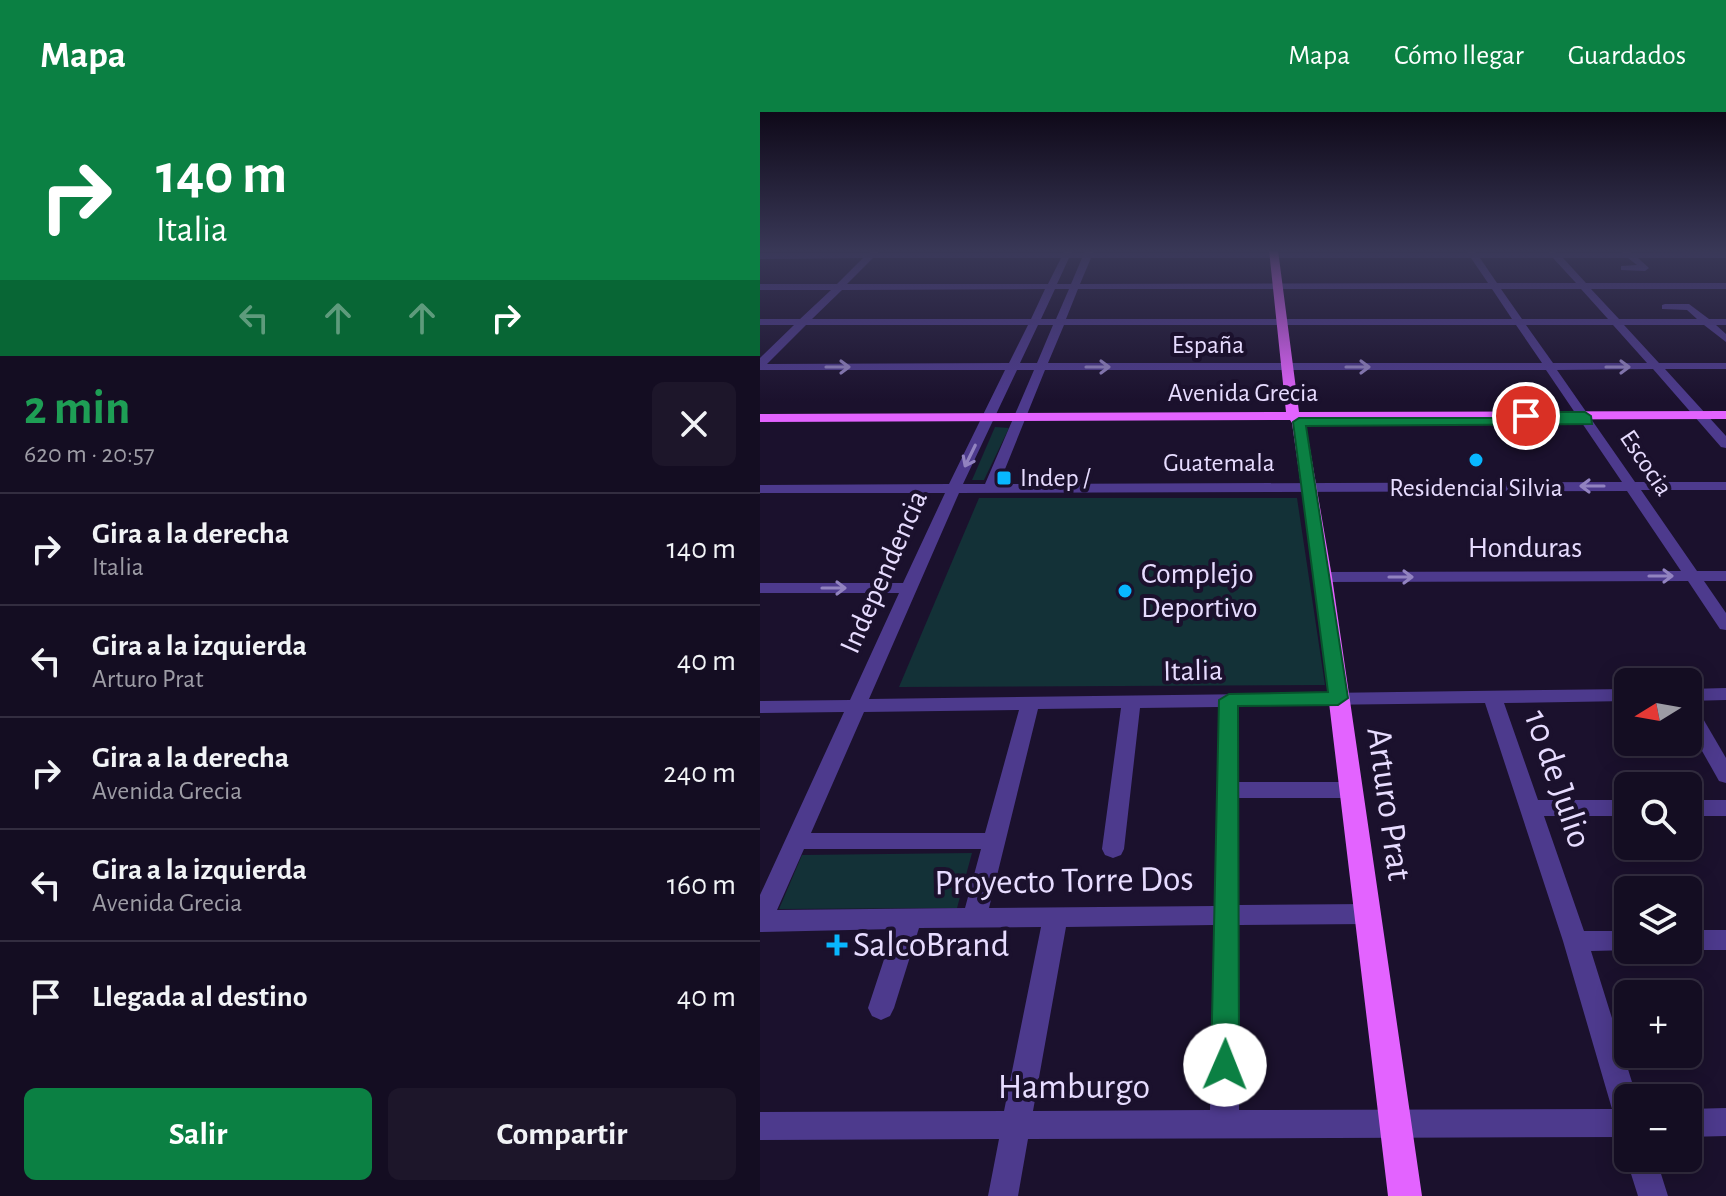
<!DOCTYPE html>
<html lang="es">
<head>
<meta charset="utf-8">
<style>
  body { margin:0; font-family:"Alegreya Sans",sans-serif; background:#1d162a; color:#f1f3f6; height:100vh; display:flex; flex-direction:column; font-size:30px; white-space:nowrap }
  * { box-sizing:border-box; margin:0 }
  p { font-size:26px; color:#9d9ca5 }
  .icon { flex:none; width:44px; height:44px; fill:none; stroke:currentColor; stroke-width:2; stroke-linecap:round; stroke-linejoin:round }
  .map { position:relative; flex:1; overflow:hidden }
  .drawer { display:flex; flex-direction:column; background:#140d22; width:760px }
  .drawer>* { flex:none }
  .guide { background:#0b8043; color:#fff; overflow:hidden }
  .needle { width:52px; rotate:259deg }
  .tools { position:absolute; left:854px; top:556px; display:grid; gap:16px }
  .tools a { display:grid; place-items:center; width:88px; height:88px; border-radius:12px; background:#140d22; box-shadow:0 4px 20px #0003,0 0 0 2px #332d40; font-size:40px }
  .pin { position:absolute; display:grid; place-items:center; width:68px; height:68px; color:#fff; margin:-34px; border:4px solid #fff; border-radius:50%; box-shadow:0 2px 8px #0007 }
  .me { position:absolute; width:88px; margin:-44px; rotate:1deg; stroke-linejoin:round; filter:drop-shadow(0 0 6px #0008) }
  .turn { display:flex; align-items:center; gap:28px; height:168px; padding:0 24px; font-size:36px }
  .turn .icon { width:104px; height:104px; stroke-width:2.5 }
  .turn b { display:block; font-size:56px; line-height:68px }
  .lanes { display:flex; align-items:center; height:76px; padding:0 24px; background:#0003; justify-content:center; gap:40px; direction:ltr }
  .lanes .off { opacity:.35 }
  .round { display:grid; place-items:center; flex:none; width:84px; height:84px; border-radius:12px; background:#1d162a }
  .head { display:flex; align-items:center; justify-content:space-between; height:136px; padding:0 24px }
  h1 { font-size:48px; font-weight:600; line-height:60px; color:#1e9e55 }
  .primary-button { display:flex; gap:16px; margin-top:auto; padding:16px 24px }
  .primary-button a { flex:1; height:92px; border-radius:12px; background:#0b8043; color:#fff; font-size:32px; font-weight:600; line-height:92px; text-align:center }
  .primary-button a+a { background:#1d162a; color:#f1f3f6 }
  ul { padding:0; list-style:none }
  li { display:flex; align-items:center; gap:24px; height:112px; padding:0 24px; border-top:2px solid #332d40 }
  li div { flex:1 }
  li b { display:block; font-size:30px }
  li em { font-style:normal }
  header { display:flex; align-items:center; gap:48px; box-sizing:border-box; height:112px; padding:0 40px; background:#0b8043; color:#fff }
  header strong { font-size:38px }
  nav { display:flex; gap:44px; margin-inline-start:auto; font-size:28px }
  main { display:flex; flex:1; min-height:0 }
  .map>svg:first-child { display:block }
</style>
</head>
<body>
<header>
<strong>Mapa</strong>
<nav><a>Mapa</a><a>Cómo llegar</a><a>Guardados</a></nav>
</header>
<main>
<section class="drawer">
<div class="guide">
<div class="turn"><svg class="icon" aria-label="right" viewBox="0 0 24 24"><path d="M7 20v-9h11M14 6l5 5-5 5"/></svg><div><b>140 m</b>Italia</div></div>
<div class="lanes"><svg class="icon off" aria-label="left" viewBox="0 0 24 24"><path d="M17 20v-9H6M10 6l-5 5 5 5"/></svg><svg class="icon off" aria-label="ahead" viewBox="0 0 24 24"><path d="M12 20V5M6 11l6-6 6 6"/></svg><svg class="icon off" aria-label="ahead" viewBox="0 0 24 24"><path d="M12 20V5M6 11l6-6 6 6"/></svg><svg class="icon" aria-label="right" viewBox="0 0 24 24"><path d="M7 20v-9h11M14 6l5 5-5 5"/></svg></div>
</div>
<div class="head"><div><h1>2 min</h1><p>620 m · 20:57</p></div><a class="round"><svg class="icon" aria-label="close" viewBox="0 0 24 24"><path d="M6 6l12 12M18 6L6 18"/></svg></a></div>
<ul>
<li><svg class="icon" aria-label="right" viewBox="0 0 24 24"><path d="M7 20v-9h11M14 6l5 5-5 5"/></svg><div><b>Gira a la derecha</b><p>Italia</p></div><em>140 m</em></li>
<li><svg class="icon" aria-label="left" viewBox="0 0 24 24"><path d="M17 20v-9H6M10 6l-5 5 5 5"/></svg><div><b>Gira a la izquierda</b><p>Arturo Prat</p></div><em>40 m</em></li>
<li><svg class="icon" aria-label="right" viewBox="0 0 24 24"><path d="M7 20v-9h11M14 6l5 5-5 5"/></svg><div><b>Gira a la derecha</b><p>Avenida Grecia</p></div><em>240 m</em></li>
<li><svg class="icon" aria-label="left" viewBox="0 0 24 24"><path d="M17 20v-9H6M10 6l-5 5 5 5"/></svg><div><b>Gira a la izquierda</b><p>Avenida Grecia</p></div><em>160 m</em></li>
<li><svg class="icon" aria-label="arrive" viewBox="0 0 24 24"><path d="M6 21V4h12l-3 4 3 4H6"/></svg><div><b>Llegada al destino</b></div><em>40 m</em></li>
</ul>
<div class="primary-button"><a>Salir</a><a>Compartir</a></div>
</section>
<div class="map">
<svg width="966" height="1084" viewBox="0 0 966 1084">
  <rect width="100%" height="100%" fill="#1b112d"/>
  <g fill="#133137">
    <polygon points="235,315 249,316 224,368 212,368"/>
    <polygon points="219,386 537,386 565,573 139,575"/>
    <polygon points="212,741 197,796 19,797 42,743"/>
  </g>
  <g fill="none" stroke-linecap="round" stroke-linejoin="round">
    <g fill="#4d3a8d" fill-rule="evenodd">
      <path d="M113,138H119L118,141H303L305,138H313L312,141H324L326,138H334L333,141H708L706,138H714L716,141H789L787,138L798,141H862L865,138L872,141L966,140V146H878L889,156L885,159L861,158V154L877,153L868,146H803L826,171H966V177H831L859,207H937L927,198L902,197V193L905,192H929L949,207H966V213H956L966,222V230L944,213H864L899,251H966V257H905L966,324V336L961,335L893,257L797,258L875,370H966V378H881L937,459H966V469H944L966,501V518L960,517L928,469L563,470L555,465L563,460L921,459L867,379L199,381L109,587L868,577V589L744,591L778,688H868V704H784L824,819H868V838H872L831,839L877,986H868V1025L268,1027L258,1084H228L239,1027L0,1028V1000L244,999L281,815L159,816L134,896L130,904L121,908L112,904L108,896L134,817L0,820V783L84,600L0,601V589L90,588L139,481H0V471H143L185,381H0V373L189,372L245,258H0V246L34,213H0V207H40L71,178H0V172H77L103,146L0,147V141H109ZM113,146H301L288,172H87ZM309,146H322L311,172H297ZM331,146H711L728,171L320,172ZM720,146H793L816,171H737ZM285,177L271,207H52L82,178ZM295,177H309L296,207H281ZM318,177H732L752,207H306ZM741,177H821L848,207H762ZM46,213H268L249,251L7,252ZM278,213H293L277,251H260ZM304,213H756L782,251H288ZM766,213H853L887,251H793ZM257,258H274L225,372H203ZM285,258H786L862,370L239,372ZM725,591L803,829L852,997L479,998V813L608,812L617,809L620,802L617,795L608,792L479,793V686H590L598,683L601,678L598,673L590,670H479V594ZM459,595L455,794L229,796L278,597L361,596L342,737L345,743L353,746L361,743L364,737L380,596ZM259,598L225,721H51L104,600ZM44,737H221L205,796L17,798ZM454,813L450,998L273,999L306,815Z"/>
      <polygon points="966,576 966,588 928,589 928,577"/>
      <polygon points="928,591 935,593 966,646 966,671 959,669 928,614"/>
      <rect x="928" y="688" width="38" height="16"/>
      <polygon points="928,818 966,818 966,838 927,838"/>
      <polygon points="966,996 966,1024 928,1025 928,997"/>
      <polygon points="868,1041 868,1046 896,1046 908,1084 878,1084 866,1046"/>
    </g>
    <polygon fill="#e363ff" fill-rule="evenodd" points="509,138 518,138 539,300 966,299 966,307 545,308 572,465 662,1084 628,1084 554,465 532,311 530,308 0,310 0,302 526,300"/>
  </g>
  <defs><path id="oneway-shaft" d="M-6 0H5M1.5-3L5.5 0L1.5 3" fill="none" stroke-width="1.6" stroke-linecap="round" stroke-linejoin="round" transform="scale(2)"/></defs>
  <g stroke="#9283c0">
    <use href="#oneway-shaft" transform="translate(78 255)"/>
    <use href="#oneway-shaft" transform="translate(338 255)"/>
    <use href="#oneway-shaft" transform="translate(598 255)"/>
    <use href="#oneway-shaft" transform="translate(858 255)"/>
    <use href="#oneway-shaft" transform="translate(210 344) rotate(116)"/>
    <use href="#oneway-shaft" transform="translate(832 374) rotate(180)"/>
    <use href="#oneway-shaft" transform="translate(901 464)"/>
    <use href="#oneway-shaft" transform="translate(641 465)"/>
    <use href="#oneway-shaft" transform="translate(74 476)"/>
  </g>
  <linearGradient id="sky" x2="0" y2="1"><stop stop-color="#0f0919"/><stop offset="0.48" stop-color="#393857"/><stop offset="1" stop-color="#393857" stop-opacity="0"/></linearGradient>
  <rect width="966" height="289" fill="url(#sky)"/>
  <polygon fill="#0b8043" stroke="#07532c" stroke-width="2" points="825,300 831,304 832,312 546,314 588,586 578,593 478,594 479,953 475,962 465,966 455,962 451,953 459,588 469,582 568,580 533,310 539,306 761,306 766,300"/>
  <g fill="#08b7ff" stroke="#1b112d" stroke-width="3">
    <circle cx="716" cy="348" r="8"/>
    <rect x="236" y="358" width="16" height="16" rx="4"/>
    <circle cx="365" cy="479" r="8"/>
    <path d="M73 821h8v8h8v8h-8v8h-8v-8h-8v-8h8z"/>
  </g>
  <g text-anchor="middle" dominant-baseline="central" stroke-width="8" stroke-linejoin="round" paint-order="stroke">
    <g font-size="26" fill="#e7dcff" stroke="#1b112d">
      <text x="448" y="233">España</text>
      <text x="483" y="281">Avenida Grecia</text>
      <text x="459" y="351">Guatemala</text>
      <text transform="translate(886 351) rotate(56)">Escocia</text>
    </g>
    <g font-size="26" fill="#e7dcff" stroke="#1b112d" text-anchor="start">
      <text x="260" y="366">Indep /</text>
      <text x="716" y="376" text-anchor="middle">Residencial Silvia</text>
    </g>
    <g font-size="30" fill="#e7dcff" stroke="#1b112d">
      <text x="765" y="436">Honduras</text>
      <text transform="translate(124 460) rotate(-66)">Independencia</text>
      <text transform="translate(433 559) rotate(-1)">Italia</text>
    </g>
    <g font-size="30" fill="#e7dcff" stroke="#1b112d" text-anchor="start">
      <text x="381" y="462">Complejo<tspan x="381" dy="34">Deportivo</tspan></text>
    </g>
    <g font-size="36" fill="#e7dcff" stroke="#1b112d">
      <text transform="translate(798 667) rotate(71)">10 de Julio</text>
      <text transform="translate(629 692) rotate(82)">Arturo Prat</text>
      <text transform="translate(304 769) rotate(-1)">Proyecto Torre Dos</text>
      <text x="314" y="975">Hamburgo</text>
    </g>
    <g font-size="36" fill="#e7dcff" stroke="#1b112d" text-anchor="start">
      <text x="93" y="833">SalcoBrand</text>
    </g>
  </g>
</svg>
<div class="tools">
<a><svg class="needle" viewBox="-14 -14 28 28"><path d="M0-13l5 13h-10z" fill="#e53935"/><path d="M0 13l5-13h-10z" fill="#9d9ca5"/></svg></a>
<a><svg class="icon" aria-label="search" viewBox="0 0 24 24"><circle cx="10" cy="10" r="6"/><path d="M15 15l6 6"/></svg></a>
<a><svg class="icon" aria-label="layers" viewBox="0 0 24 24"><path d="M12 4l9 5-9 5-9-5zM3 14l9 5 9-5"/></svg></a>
<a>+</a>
<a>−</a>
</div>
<div class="pin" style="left:766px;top:304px;background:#d93025"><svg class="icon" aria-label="arrive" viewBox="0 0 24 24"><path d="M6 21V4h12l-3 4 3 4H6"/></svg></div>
<svg class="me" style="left:465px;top:953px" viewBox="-20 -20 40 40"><circle r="19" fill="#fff"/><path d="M0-13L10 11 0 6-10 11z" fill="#0b8043"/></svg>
</div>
</main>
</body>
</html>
